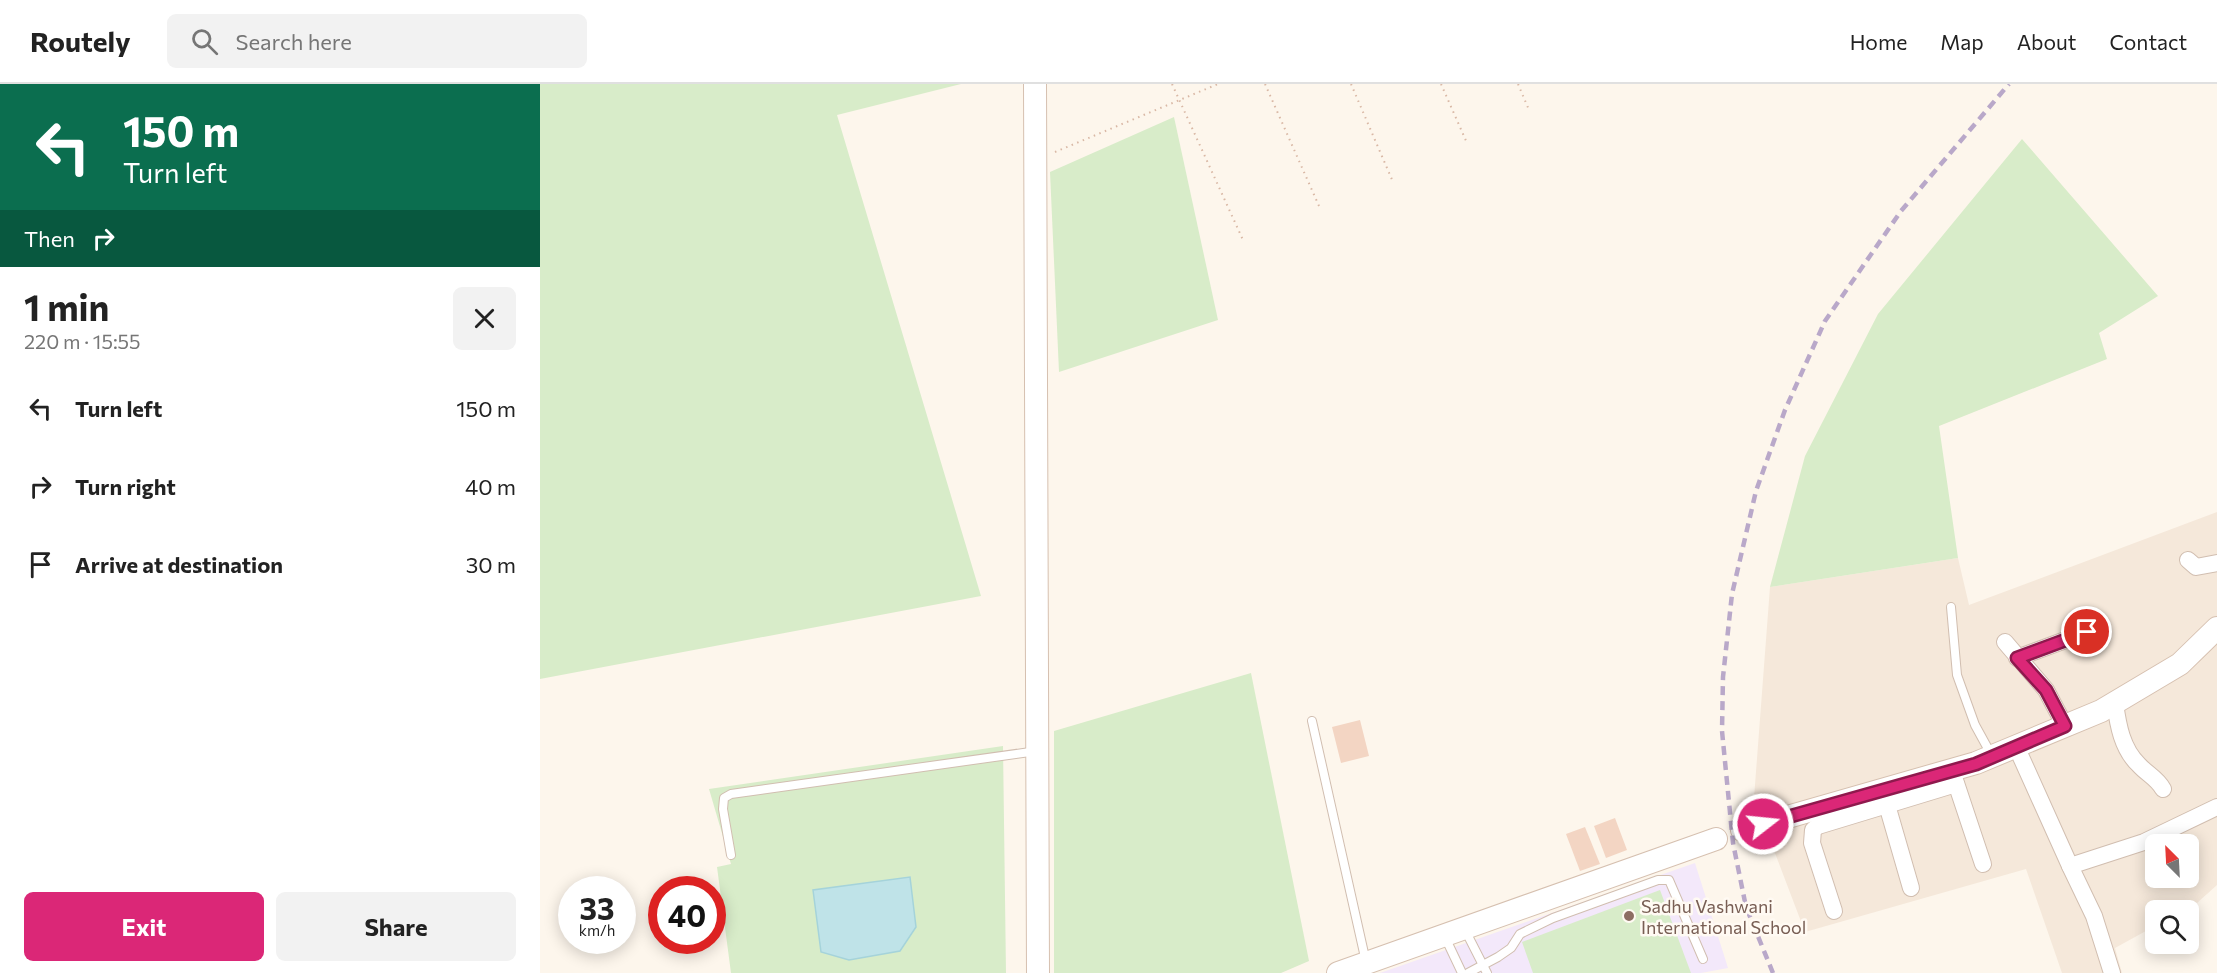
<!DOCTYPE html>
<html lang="en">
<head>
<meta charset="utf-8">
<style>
  body { margin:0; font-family:Commissioner,sans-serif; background:#f2f2f2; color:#222; height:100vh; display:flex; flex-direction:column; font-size:22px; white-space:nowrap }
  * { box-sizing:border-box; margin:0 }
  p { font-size:20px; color:#767676 }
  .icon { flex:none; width:33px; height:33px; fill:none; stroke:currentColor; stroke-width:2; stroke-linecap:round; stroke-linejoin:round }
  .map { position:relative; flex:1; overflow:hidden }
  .drawer { display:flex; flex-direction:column; background:#fff; width:540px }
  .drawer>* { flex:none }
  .hud { background:#0b6e4f; color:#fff; overflow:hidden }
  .needle { width:39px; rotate:336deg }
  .buttons { position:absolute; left:1605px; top:750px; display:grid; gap:12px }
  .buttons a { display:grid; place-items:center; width:54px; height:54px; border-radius:9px; background:#fff; box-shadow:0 3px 15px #0003; font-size:30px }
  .speed { position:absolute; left:18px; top:792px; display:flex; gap:12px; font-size:30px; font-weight:700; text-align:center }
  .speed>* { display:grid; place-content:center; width:78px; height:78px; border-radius:50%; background:#fff; box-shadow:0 3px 15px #0003; line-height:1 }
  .speed small { font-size:15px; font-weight:400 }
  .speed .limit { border:9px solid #d22; background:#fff; color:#111 }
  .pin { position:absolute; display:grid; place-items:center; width:51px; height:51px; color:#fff; margin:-26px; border:3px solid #fff; border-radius:50%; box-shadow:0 2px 6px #0007 }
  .me { position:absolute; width:66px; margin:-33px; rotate:74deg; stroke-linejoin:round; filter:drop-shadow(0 0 4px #0008) }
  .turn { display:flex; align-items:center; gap:21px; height:126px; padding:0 24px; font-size:27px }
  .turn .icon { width:78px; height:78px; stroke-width:2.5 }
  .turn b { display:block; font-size:42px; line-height:51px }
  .then { display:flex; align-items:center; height:57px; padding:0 24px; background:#0003; gap:12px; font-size:22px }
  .round { display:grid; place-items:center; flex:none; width:63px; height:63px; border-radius:9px; background:#f2f2f2 }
  .head { display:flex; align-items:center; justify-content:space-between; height:102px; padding:0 24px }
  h1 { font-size:36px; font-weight:700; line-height:45px }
  .action { display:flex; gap:12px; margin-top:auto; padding:12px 24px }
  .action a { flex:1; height:69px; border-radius:9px; background:#db2777; color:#fff; font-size:24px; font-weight:700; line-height:69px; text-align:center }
  .action a+a { background:#f2f2f2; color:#222 }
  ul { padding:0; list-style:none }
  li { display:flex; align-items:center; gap:18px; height:78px; padding:0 24px }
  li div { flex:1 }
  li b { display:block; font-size:22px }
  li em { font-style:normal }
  header { display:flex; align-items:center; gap:36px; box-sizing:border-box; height:84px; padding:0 30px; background:#fff; border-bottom:2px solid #e0e0e0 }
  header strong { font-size:28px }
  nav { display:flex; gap:33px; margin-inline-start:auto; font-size:21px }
  .search { width:420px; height:54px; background:#f2f2f2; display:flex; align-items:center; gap:15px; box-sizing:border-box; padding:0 21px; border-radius:9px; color:#767676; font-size:22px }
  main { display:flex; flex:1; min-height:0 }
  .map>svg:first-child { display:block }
</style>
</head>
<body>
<header>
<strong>Routely</strong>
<div class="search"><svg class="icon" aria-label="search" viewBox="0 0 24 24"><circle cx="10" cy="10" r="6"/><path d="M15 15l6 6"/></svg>Search here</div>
<nav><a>Home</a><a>Map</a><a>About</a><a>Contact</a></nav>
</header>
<main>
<section class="drawer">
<div class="hud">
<div class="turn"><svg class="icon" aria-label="left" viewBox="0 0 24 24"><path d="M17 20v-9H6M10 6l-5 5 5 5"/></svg><div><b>150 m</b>Turn left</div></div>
<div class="then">Then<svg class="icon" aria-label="right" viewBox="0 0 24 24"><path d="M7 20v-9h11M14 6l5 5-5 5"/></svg></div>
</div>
<div class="head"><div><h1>1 min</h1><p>220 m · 15:55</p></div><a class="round"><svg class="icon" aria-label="close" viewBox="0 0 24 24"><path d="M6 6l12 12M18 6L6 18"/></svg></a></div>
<ul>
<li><svg class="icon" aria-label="left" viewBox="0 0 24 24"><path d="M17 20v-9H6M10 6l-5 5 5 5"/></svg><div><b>Turn left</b></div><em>150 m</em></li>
<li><svg class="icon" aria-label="right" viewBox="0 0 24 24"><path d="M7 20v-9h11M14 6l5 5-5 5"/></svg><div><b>Turn right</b></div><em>40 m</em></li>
<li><svg class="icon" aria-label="arrive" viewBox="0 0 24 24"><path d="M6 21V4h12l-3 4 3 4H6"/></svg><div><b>Arrive at destination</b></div><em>30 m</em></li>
</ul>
<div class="action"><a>Exit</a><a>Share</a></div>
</section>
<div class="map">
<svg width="1677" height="889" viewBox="0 0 1677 889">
  <rect width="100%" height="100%" fill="#fdf6ec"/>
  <path fill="#f5e8da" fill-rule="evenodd" d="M1677,428V801L1657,819L1644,826H1616L1615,842L1575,864L1582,889H1522L1486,785L1265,848L1214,714L1230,503L1418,474L1429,521ZM1616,760H1648V794H1616Z"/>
  <polygon fill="#f3e8fa" points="1155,779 1188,884 1161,889 840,889"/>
  <g fill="#d8ecc9">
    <polygon points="0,0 421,0 297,31 441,512 0,595"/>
    <polygon points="634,33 678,236 519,288 510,88"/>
    <polygon points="1482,55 1618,212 1559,249 1567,275 1399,342 1418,474 1230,503 1265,372 1338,230"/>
    <polygon points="711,589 769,877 741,889 514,889 514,647"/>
    <polygon points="463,662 466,889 191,889 177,783 191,780 169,705"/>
    <polygon points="1120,806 1151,889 993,889 982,858"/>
  </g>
  <polygon fill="#bfe3e8" stroke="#a5d3da" stroke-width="1.5" points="370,793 376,843 360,867 309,876 281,868 273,806"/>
  <g fill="#f3d5c3">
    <polygon points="820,636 829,672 801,679 792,643"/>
    <polygon points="1075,734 1087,766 1066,774 1054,742"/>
    <polygon points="1045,743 1060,780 1040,787 1026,750"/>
  </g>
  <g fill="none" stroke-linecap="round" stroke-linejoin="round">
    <defs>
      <g id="lane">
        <polyline points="1411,523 1417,591 1435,641 1452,672"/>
        <polyline points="772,637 826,878"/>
        <polyline points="191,771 183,725 184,714 191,710 497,667"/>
        <polyline points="924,844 947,889"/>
        <polyline points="904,851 922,889"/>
        <polyline points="928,889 958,873 971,864 980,850 1013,834 1118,796 1129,796 1163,875"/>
      </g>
      <g id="street">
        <polyline points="1648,476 1656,483 1677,479"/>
        <polyline points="1465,558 1506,606 1525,642"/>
        <polyline points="1477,574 1547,548"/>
        <path d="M1575,619C1578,641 1582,665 1599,681C1607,690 1617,694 1623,705"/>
        <polyline points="1476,662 1530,782 1554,832 1572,889"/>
        <polyline points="1413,690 1443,780"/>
        <polyline points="1347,721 1371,804"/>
        <polyline points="1530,782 1604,758 1677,723"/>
        <polyline points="1294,827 1272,759 1273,746 1278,742 1416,700"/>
      </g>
      <g id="secondary">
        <polyline points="495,0 498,889"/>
        <polyline points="1202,746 1436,679 1561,627 1640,580 1677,544"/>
        <polyline points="798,889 1176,755"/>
      </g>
    </defs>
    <use href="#lane" stroke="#d1beb0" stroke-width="10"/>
    <use href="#street" stroke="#d1beb0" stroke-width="18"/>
    <use href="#secondary" stroke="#d6c0b0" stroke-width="24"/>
    <g stroke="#d9b8a5" stroke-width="2" stroke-dasharray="1.5 4.5" stroke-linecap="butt">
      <polyline points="632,0 703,156"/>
      <polyline points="725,0 779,122"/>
      <polyline points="811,0 853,98"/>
      <polyline points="901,0 927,59"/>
      <polyline points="978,0 989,26"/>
      <polyline points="515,68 678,0"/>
    </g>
    <use href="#lane" stroke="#fff" stroke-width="8"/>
    <use href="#street" stroke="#fff" stroke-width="16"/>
    <use href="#secondary" stroke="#fff" stroke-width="22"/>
    <polyline stroke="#b9a8c9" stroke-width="4.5" stroke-dasharray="9 6" stroke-linecap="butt" points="1233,889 1206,823 1193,759 1182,647 1183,593 1192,510 1216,407 1245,326 1285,237 1361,127 1469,0"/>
  </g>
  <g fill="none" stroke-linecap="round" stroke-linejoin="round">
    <defs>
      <polyline id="route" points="1223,740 1436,680 1525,642 1506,606 1477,574 1547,548"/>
    </defs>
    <use href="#route" stroke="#8e194d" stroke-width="15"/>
    <use href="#route" stroke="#db2777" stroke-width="10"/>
  </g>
  <circle fill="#8d6e63" stroke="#fffaf3" stroke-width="2" cx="1089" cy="832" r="6"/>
  <g text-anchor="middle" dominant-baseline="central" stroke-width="5" stroke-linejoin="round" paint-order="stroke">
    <g font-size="18" fill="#785e54" stroke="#fffaf3" text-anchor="start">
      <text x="1101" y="822">Sadhu Vashwani<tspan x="1101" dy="21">International School</tspan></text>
    </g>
  </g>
</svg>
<div class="buttons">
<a><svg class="needle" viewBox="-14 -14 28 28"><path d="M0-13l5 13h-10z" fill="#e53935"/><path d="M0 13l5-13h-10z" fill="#767676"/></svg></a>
<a><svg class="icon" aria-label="search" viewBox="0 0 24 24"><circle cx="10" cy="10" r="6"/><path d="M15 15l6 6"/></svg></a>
</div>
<div class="speed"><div>33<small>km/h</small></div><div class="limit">40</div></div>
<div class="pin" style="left:1547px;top:548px;background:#d93025"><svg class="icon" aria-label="arrive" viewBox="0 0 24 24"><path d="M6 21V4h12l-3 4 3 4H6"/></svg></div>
<svg class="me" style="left:1223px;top:740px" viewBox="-20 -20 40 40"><circle r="17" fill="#db2777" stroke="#fff" stroke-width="3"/><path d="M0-11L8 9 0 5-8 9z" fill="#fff"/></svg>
</div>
</main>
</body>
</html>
